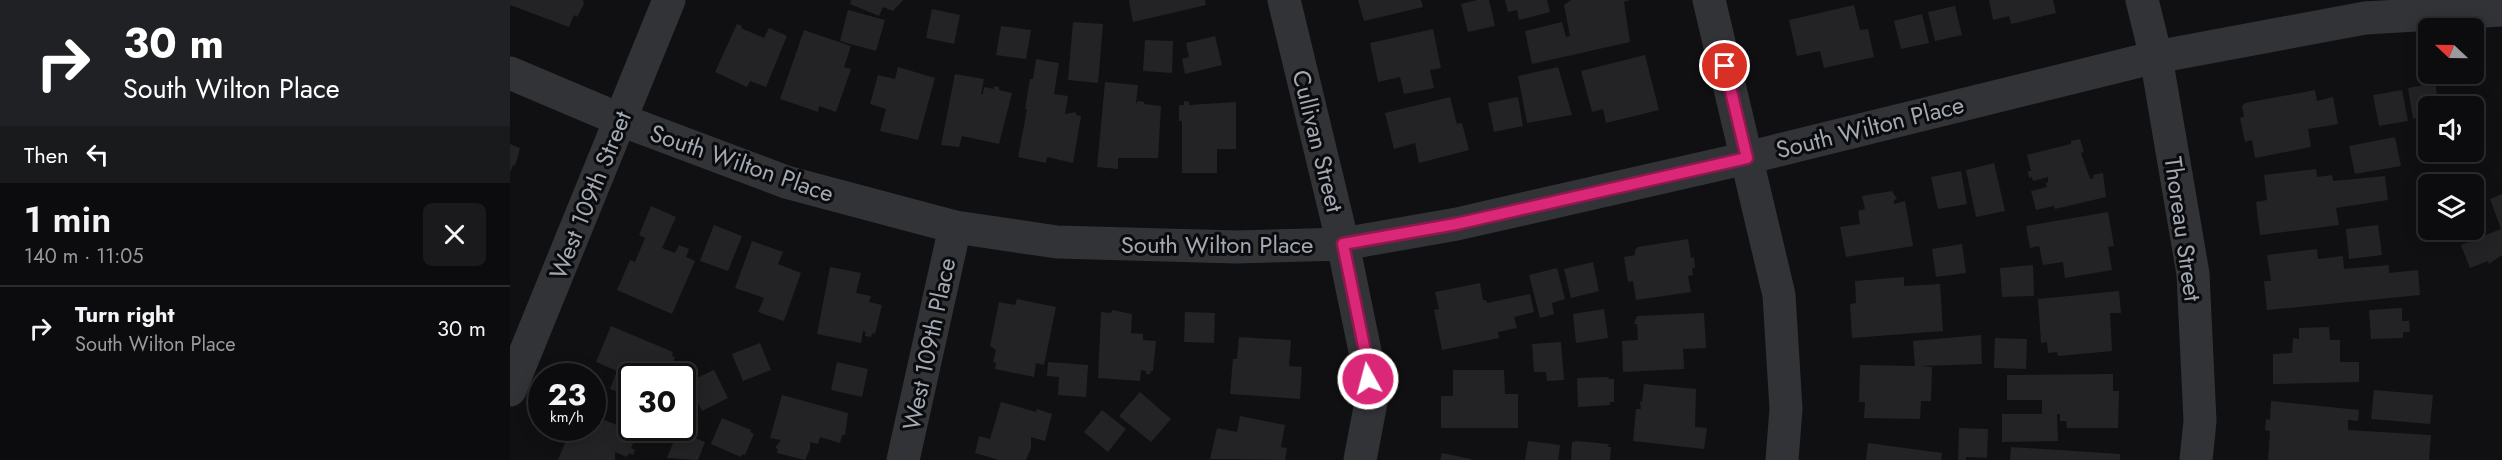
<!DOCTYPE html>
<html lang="en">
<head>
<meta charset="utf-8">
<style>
  body { margin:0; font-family:Jost,sans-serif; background:#1a1a1c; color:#f1f3f6; height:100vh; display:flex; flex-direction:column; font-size:22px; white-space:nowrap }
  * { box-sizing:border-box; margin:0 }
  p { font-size:20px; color:#9a9b9e }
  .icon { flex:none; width:33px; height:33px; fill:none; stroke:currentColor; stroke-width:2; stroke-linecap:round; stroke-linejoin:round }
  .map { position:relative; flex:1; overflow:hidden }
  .sheet { display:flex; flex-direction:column; background:#0c0c0e; width:510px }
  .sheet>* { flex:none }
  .top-card { background:#202124; color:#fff; overflow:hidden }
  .needle { width:39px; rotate:292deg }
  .fabs { position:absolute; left:1908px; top:18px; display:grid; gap:12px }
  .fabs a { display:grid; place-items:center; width:66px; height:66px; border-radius:9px; background:#0c0c0e; box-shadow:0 3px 15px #0003,0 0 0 2px #2c2c2e; font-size:30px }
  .speed { position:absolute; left:18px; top:363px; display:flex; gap:12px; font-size:30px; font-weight:700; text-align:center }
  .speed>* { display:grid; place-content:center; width:78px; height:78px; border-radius:50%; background:#0c0c0e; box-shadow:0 3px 15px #0003,0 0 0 2px #2c2c2e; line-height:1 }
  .speed small { font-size:15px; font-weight:400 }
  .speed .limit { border:3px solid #111; border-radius:9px; background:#fff; color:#111 }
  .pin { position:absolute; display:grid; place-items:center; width:51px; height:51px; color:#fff; margin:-26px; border:3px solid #fff; border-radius:50%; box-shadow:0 2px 6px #0007 }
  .me { position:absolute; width:66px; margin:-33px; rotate:353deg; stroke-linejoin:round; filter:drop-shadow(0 0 4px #0008) }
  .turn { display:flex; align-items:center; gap:21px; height:126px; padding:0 24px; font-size:27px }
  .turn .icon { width:78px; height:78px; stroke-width:2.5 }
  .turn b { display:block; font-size:42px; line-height:51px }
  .then { display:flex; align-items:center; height:57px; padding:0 24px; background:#0003; gap:12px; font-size:22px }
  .round { display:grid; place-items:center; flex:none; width:63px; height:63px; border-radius:9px; background:#1a1a1c }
  .head { display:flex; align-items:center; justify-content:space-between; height:102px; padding:0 24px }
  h1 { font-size:36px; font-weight:600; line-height:45px }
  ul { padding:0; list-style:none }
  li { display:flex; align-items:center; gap:18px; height:84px; padding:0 24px; border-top:2px solid #2c2c2e }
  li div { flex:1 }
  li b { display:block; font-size:22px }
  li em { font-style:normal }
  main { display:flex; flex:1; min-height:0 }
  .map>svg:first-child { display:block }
</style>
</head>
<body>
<main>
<section class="sheet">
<div class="top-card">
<div class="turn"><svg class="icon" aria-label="right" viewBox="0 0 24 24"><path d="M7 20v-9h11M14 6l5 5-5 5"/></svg><div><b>30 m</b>South Wilton Place</div></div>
<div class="then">Then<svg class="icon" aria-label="left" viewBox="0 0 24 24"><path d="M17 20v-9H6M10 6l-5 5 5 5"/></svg></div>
</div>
<div class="head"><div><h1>1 min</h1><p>140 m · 11:05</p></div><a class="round"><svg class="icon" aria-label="close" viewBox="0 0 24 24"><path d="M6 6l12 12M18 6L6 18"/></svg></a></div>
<ul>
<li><svg class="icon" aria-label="right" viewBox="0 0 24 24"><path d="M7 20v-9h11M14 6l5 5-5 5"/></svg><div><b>Turn right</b><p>South Wilton Place</p></div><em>30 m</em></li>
</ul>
</section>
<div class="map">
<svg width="1992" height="460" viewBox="0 0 1992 460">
  <rect width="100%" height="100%" fill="#101012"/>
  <g fill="#232326">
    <polygon points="0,0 73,0 74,4 67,17 64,15 59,27 0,5"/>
    <polygon points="341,0 393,0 383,11 373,7 369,16 340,4"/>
    <polygon points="620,0 695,0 696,5 623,22 619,1"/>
    <polygon points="848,0 911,0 913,7 854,21"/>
    <polygon points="967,0 979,0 985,26 958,32 951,4"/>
    <polygon points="995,0 1037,0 1040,12 1009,20 1007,10 998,12"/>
    <polygon points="1061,0 1120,0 1114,2 1120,42 1022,64 1015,31 1052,22 1056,37 1060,36 1054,5"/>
    <polygon points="1479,0 1543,0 1546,13 1501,24 1499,16 1483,20"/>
    <polygon points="1344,5 1350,30 1358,29 1364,57 1314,68 1310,51 1287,56 1279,20"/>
    <polygon points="1445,6 1452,35 1425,41 1418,12"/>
    <polygon points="422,9 450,15 444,44 416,38"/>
    <polygon points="338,10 375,20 366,51 330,41"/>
    <polygon points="1412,14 1419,43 1391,49 1384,21"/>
    <polygon points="563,22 593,24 588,83 558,80"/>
    <polygon points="227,24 232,26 231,28 254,38 259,28 277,36 256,87 240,81 237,87 205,72"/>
    <polygon points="491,26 521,30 516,59 486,55"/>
    <polygon points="923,29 931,68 920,70 924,88 894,94 890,77 868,82 860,43"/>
    <polygon points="294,30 341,46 334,67 341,69 326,112 309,106 308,112 270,99"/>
    <polygon points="705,36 712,65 675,74 672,59 679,57 676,43"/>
    <polygon points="635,40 663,41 662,73 633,71"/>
    <polygon points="1135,55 1149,110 1096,123 1093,109 1082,112 1071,71"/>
    <polygon points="526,59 549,63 544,94 558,96 555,114 566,112 566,115 571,116 563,163 537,157 536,163 508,157 517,109 515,109 520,79 523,79"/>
    <polygon points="388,67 425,78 408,140 370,131 376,109 360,104 368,75 385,79"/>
    <polygon points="1048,67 1062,115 1017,123 1008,76"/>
    <polygon points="445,74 474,79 471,94 473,94 474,87 484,89 484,86 489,87 489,90 502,93 489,144 452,136 449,147 431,145"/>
    <polygon points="595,82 628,85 626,104 628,101 634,102 634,104 651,106 648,158 608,158 608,169 587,167"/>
    <polygon points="1925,83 1929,106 1918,106 1918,116 1903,119 1898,88"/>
    <polygon points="1805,90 1807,101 1823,97 1828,124 1798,129 1801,147 1745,158 1742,140 1735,142 1730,118 1734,117 1732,106 1735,103"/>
    <polygon points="1892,90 1898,121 1869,126 1863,95"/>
    <polygon points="940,97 947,124 952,123 959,150 909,163 905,143 884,149 875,113"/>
    <polygon points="1008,97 1013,126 984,132 978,103"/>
    <polygon points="674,101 679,102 679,105 726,102 726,149 707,149 707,173 672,173 672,121 669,121 669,105 674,105"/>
    <polygon points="1885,137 1891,166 1845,174 1839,146"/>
    <polygon points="1570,139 1574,152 1571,153 1580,179 1584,178 1583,175 1593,173 1596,197 1545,209 1544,206 1526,210 1521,191 1537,187 1536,183 1538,182 1538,177 1523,181 1522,177 1519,178 1518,171 1521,171 1517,155 1561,144 1561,141"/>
    <polygon points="0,144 10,148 5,166 3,165 0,173"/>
    <polygon points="1484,163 1495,211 1466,217 1456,170"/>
    <polygon points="1806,169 1807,177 1822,175 1823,181 1875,176 1878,200 1826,208 1829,225 1750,235 1746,202 1757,200 1754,175"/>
    <polygon points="1451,171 1457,204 1428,209 1421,177"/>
    <polygon points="1382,191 1387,199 1384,200 1384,204 1395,201 1403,246 1336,257 1330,227 1350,224 1348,211 1355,209 1352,196"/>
    <polygon points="1992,194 1992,255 1979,264 1978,261 1960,268 1951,245 1991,229 1980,199"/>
    <polygon points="141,206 166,217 152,248 165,253 169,245 179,249 176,257 185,261 162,314 107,290 120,260 125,262 135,238 129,235"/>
    <polygon points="1598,212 1604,246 1598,247 1602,270 1555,278 1553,262 1533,265 1529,246 1520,248 1516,226"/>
    <polygon points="204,225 232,236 218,271 190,261"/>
    <polygon points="1868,225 1872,255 1839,259 1836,229"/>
    <polygon points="1178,239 1181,258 1184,257 1185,268 1182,268 1183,275 1178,276 1181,292 1126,300 1123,281 1118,282 1114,257 1125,255 1125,250 1128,247"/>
    <polygon points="242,241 273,252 268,264 291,273 274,321 248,312 254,298 225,288"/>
    <polygon points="1452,244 1456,273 1426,277 1422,249"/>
    <polygon points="1807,249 1808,259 1833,256 1834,269 1879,265 1879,273 1908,270 1910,295 1757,310 1754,281 1761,281 1757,255"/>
    <polygon points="1083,262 1089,291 1061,298 1054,269"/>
    <polygon points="1523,265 1524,296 1492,297 1490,268"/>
    <polygon points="320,267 351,273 346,293 361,296 359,302 372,305 365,334 362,333 361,337 355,336 356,332 353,331 351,343 307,334"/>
    <polygon points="1047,268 1055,299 1042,303 1044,314 1030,318 1019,275"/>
    <polygon points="1394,277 1394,286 1430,284 1433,331 1342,338 1340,304 1346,303 1345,281"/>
    <polygon points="970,283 973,300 976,300 977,303 1020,294 1024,312 1004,317 1007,328 988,332 989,338 932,350 924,310 929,309 925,292"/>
    <polygon points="1609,291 1611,313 1600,313 1602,351 1548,356 1547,352 1538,353 1537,342 1531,343 1528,299"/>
    <polygon points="507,299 546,307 534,365 526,363 524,377 485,369 486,363 483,362 486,350 480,346 489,302 505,305"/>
    <polygon points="1892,308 1892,321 1899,321 1900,332 1893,332 1893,338 1861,339 1859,310"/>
    <polygon points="1094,309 1098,338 1066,343 1063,314"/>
    <polygon points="602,310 622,314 621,333 633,334 633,340 646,341 643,371 641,371 640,374 636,374 636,371 631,370 630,381 588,378 591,312 601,313"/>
    <polygon points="675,312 705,313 704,343 674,342"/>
    <polygon points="1194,313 1196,348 1173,349 1174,369 1113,372 1112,341 1128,340 1127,324 1124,324 1127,316"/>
    <polygon points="101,326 163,352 162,356 165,357 162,364 159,362 153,376 122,376 122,397 100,389 107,371 86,362"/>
    <polygon points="1819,327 1820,340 1830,340 1830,362 1849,362 1849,382 1763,384 1763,354 1782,353 1783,338 1789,339 1789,328"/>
    <polygon points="1471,335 1472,364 1411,366 1422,367 1421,401 1411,401 1410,419 1354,418 1355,402 1349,402 1350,365 1405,366 1403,341"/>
    <polygon points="729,337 781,340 779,366 792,367 790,399 720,394 723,359 727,359"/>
    <polygon points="1485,338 1517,339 1516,369 1484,368"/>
    <polygon points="1051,342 1054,380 1037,381 1036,372 1024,372 1022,344"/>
    <polygon points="250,343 261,370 233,381 222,354"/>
    <polygon points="327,362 358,369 352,397 321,390"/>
    <polygon points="538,362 578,365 576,397 548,395 549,377 537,376"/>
    <polygon points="204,370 218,398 192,411 178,382"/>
    <polygon points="943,370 994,370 995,394 1008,394 1008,428 931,428 931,396 943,396"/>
    <polygon points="1603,374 1603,391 1609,391 1608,428 1557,428 1556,421 1550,421 1550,414 1547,414 1548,441 1492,442 1492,414 1532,414 1532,400 1497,400 1497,375"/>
    <polygon points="1099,377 1098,379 1104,379 1104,402 1100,402 1100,405 1068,407 1067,378"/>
    <polygon points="1134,384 1186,389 1185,427 1197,428 1194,449 1123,441 1126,409 1131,409 1130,401 1132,402"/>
    <polygon points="1864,390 1923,395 1920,424 1861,419"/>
    <polygon points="630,392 661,419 641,442 609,416"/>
    <polygon points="272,395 338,413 335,435 332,435 330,443 310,437 308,444 300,442 300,449 295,460 267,453 268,449 265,448 271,440 260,438"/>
    <polygon points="1761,401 1849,410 1848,421 1838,420 1838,430 1921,435 1919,460 1758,460 1760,431 1755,430 1756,419 1760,420"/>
    <polygon points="491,402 526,412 527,409 542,414 535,441 521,437 521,448 516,460 489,460 465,453 469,436 480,439"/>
    <polygon points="592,410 616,429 598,452 574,432"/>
    <polygon points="82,415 127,433 121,448 125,450 123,455 119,453 117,457 105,452 105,460 48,460 59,433 69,437 73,428 82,428"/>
    <polygon points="730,416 775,425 771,447 777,448 775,460 700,459 707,428 727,432"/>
    <polygon points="212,418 241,430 240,432 244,434 235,455 232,454 231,457 201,444"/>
    <polygon points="1449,428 1478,429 1477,458 1456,457 1456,460 1448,460"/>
    <polygon points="168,431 195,442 188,460 157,458"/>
    <polygon points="1018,441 1050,445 1048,460 1015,460"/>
    <polygon points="1067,441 1099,444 1098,447 1101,447 1100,460 1061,460 1062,442"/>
    <polygon points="1358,443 1432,453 1431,460 1356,460"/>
    <polygon points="1501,447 1610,454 1610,460 1500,460"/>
    <polygon points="932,453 961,459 961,460 930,460"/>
  </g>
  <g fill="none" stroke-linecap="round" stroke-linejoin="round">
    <g stroke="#313337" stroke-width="33">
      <polyline points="774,0 833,244 856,356 861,402 850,460"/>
      <polyline points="1199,0 1269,295 1276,409 1272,460"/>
      <polyline points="1632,0 1646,57 1683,274 1690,421 1686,460"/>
      <polyline points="0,73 111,120 276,182 445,227 547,242 727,247 833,244 947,224 1237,158 1646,57 1855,18 1992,10"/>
      <polyline points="0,390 159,0"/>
      <polyline points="393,460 445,227"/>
    </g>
  </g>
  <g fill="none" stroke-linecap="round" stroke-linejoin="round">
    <defs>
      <polyline id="route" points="858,379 856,356 833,244 946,224 1237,158 1215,66"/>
    </defs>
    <use href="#route" stroke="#8e194d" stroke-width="15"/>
    <use href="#route" stroke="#db2777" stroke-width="10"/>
  </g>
  <g text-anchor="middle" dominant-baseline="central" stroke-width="6" stroke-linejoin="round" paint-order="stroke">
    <g font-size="24" fill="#a1a9b3" stroke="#0b0b0d">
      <text transform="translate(1360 127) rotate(-14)">South Wilton Place</text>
      <text transform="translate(808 141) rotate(76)">Cullivan Street</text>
      <text transform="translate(232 163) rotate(19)">South Wilton Place</text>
      <text transform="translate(80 195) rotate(-68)">West 109th Street</text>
      <text transform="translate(1673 229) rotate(82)">Thoreau Street</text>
      <text x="707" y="244">South Wilton Place</text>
      <text transform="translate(419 344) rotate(-78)">West 109th Place</text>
    </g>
  </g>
</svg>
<div class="fabs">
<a><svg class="needle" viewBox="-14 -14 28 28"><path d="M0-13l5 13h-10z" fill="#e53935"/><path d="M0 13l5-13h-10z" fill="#9a9b9e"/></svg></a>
<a><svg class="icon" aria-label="sound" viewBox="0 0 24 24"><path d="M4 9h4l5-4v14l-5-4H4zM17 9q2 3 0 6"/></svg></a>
<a><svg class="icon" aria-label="layers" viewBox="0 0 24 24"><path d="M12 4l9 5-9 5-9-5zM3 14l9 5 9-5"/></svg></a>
</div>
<div class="speed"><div>23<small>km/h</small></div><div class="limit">30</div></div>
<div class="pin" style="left:1215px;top:66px;background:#d93025"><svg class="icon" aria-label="arrive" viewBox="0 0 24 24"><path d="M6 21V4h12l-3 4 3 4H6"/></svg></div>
<svg class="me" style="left:858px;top:379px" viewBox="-20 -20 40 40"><circle r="17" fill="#db2777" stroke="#fff" stroke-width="3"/><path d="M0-11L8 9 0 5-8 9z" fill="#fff"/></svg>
</div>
</main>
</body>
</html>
